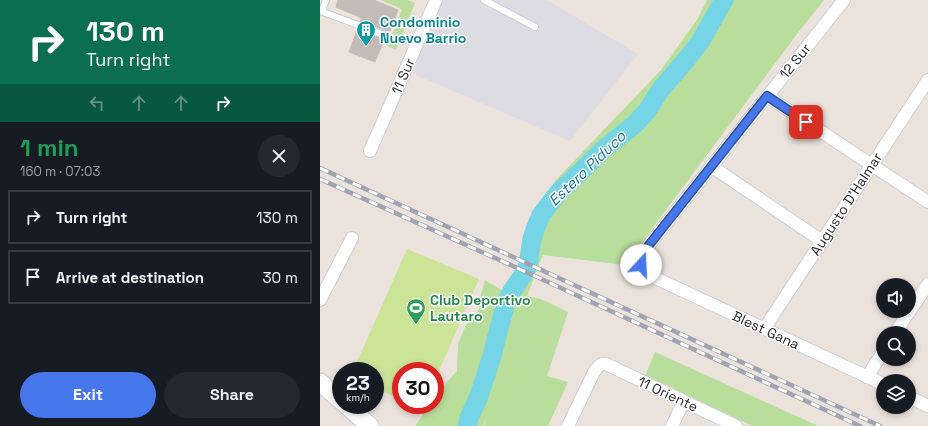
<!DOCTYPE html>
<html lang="en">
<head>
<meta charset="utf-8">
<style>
  body { margin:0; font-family:"Space Grotesk",sans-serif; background:#242831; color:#f1f3f6; height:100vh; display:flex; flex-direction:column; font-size:15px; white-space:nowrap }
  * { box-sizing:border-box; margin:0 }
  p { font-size:13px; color:#9ea1a6 }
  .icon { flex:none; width:22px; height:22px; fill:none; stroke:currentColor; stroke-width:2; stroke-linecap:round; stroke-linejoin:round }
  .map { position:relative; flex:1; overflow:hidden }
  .details { display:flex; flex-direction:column; background:#171b24; width:320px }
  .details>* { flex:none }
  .banner { background:#0b6e4f; color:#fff; overflow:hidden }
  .tools { position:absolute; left:556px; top:278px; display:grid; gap:8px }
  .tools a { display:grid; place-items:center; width:40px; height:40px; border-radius:50%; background:#171b24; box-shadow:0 2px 6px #0003; font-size:20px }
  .speed { position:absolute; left:12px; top:362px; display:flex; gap:8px; font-size:20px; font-weight:700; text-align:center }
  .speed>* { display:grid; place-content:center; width:52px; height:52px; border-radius:50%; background:#171b24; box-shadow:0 2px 6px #0003; line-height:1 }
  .speed small { font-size:10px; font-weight:400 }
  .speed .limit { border:6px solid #d22; background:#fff; color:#111 }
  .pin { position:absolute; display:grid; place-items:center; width:34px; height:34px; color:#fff; margin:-17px; border-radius:8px; box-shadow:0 2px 6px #0006 }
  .me { position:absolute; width:44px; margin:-22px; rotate:20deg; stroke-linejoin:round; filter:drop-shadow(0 0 3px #0008) }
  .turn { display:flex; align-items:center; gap:14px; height:84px; padding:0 20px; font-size:18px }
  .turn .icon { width:52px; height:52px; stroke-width:2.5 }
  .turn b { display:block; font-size:28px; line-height:34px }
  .lanes { display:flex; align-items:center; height:38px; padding:0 20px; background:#0003; justify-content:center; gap:20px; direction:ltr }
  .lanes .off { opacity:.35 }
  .round { display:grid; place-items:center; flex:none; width:42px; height:42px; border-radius:21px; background:#242831 }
  .head { display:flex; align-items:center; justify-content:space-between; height:68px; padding:0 20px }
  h1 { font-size:24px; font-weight:800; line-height:30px; color:#1e9e55 }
  .primary-button { display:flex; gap:8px; margin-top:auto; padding:8px 20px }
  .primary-button a { flex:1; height:46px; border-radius:24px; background:#4678ec; color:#fff; font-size:16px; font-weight:800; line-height:46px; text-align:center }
  .primary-button a+a { background:#242831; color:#f1f3f6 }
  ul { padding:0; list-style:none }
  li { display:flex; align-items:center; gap:12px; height:54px; margin:0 8px 6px; padding:0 12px; border:2px solid #363941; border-radius:0px }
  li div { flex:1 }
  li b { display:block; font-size:15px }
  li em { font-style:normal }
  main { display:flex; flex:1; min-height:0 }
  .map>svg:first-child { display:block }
</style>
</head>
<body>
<main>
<section class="details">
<div class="banner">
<div class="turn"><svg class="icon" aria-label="right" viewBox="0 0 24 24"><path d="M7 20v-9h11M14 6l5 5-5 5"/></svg><div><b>130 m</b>Turn right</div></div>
<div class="lanes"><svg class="icon off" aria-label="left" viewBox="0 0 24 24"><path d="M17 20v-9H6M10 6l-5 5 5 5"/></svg><svg class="icon off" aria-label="ahead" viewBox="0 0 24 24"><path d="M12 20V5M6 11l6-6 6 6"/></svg><svg class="icon off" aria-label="ahead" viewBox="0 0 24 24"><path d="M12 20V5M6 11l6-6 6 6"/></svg><svg class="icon" aria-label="right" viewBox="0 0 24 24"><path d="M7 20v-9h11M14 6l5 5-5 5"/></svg></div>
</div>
<div class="head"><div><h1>1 min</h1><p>160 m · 07:03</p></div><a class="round"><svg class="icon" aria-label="close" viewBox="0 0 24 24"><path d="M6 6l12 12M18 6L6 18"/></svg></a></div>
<ul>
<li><svg class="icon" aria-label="right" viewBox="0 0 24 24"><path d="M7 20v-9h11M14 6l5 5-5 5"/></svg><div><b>Turn right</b></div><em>130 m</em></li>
<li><svg class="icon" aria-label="arrive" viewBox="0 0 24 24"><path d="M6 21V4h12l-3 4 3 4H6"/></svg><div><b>Arrive at destination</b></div><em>30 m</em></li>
</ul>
<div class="primary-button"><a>Exit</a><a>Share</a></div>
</section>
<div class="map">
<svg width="608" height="426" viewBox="0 0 608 426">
  <rect width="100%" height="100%" fill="#eae2db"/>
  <polygon fill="#dddce3" points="112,0 227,0 318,54 250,141 82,69"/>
  <g fill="#b9dd9b">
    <polygon points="61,0 87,0 95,3 76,50 68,46 82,9"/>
    <polygon points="387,0 504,0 480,30 305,265 223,255 223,254 207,296 221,299 248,312 227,376 248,382 228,426 164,426 167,414 163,426 95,426 110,405 115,405 115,397 120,390 137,371 138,344 146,325 159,309 160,298 165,280 185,292 179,298 175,326 216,221 235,181 341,70 377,20"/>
    <polygon points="335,352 498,426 433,426 325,376"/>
  </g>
  <polygon fill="#cce498" points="87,249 159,279 115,380 115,371 81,371 81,399 55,388 55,371 33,371"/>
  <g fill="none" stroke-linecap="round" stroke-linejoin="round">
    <polyline stroke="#75d4e5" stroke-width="19" points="147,426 149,418 159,396 172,356 179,328 186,303 192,291 205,272 208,265 212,239 216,227 221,215 238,193 251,181 285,148 314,125 327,111 341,89 366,60 380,42 404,0"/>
  </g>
  <g fill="#c2bcb8" stroke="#c5beb5">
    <polygon points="18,0 54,0 78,10 70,31 69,30 66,35 66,31 64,30 40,21 42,18 16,7"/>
    <polygon points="37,30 60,38 63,38 66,36 55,62 29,52"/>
  </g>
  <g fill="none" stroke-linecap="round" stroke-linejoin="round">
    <defs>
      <g id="lane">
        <polyline points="6,0 3,8 3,12 62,34"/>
        <polyline points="164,0 215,27"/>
      </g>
      <g id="street">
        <path d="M524,0L329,245C321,257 317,264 329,275L563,384"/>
        <polyline points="447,96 608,202"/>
        <polyline points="50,151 116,0"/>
        <polyline points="391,166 502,241"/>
        <polyline points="0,300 32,238"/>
        <polyline points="444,329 608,80"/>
        <polyline points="575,333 608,284"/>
        <polyline points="547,377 563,352"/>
        <polyline points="589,397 608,406"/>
        <path d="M248,426L274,372C278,367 280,363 286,364L416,426"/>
        <polyline points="352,426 364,401"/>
      </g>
      <g id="secondary">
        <polyline points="0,382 21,401"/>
        <polyline points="26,405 50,426"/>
      </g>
    </defs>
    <use href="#lane" stroke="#caceda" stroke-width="8"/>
    <use href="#street" stroke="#caceda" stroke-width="14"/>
    <use href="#secondary" stroke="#caceda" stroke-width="19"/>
    <use href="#lane" stroke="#fff" stroke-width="6"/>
    <use href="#street" stroke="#fff" stroke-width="12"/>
    <use href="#secondary" stroke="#fff" stroke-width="17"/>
    <defs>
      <g id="rail">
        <polyline points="0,168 560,426"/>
        <polyline points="0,179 215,276 540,426"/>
      </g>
    </defs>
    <use href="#rail" stroke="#9fa3b2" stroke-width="4.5"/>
    <use href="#rail" stroke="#fff" stroke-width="3" stroke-dasharray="9" stroke-linecap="butt"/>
  </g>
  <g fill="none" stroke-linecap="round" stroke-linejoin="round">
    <defs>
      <path id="route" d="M321,265C321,257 325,251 329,245L447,96L486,122"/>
    </defs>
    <use href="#route" stroke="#2e4e99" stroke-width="10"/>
    <use href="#route" stroke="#4678ec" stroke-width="7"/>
  </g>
  <defs>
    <symbol id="building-pin" viewBox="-11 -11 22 30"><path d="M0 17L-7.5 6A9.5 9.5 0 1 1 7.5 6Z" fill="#0f9aa8" stroke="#fff"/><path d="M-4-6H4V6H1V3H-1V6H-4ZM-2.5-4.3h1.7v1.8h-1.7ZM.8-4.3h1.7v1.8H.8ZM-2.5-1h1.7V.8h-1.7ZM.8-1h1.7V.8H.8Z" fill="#fff"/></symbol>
    <symbol id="stadium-pin" viewBox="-11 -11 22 30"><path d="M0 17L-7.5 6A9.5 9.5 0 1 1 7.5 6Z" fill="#2e9e5b" stroke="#fff"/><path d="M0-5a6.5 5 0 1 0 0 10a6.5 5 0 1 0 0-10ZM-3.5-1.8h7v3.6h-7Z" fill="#fff"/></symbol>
  </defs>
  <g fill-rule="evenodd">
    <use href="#building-pin" x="35" y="19" width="22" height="30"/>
    <use href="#stadium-pin" x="85" y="297" width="22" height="30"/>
  </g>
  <g text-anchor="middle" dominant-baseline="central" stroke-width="3" stroke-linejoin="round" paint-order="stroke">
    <g font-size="14" font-weight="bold" fill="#0d838f" stroke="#fff" text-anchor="start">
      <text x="60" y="22">Condominio<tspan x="60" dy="16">Nuevo Barrio</tspan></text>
    </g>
    <g font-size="14" fill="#292929" stroke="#fff">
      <text transform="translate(475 61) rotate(-51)">12 Sur</text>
      <text transform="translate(83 76) rotate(-66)">11 Sur</text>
      <text transform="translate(526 204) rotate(-57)">Augusto D'Halmar</text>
      <text transform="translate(446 330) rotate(25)">Blest Gana</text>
      <text transform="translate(348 394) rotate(25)">11 Oriente</text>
    </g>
    <g font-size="14" font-weight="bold" fill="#27864d" stroke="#fff" text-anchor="start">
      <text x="110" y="300">Club Deportivo<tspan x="110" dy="16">Lautaro</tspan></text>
    </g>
    <g font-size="15" font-style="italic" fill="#17728e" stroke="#fff">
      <text transform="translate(267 168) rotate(-44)">Estero Piduco</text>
    </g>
  </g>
</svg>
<div class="tools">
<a><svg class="icon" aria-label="sound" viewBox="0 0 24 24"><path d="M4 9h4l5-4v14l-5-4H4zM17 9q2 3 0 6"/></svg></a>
<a><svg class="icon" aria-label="search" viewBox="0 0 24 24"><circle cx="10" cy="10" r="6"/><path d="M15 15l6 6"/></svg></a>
<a><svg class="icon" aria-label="layers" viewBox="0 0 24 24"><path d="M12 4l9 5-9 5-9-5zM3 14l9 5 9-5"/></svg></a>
</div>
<div class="speed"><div>23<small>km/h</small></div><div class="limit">30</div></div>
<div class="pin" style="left:486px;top:122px;background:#d93025"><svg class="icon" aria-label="arrive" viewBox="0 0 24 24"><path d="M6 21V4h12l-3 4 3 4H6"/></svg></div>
<svg class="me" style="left:321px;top:265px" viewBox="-20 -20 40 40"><circle r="19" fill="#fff"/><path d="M0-13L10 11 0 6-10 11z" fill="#4678ec"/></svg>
</div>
</main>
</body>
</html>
